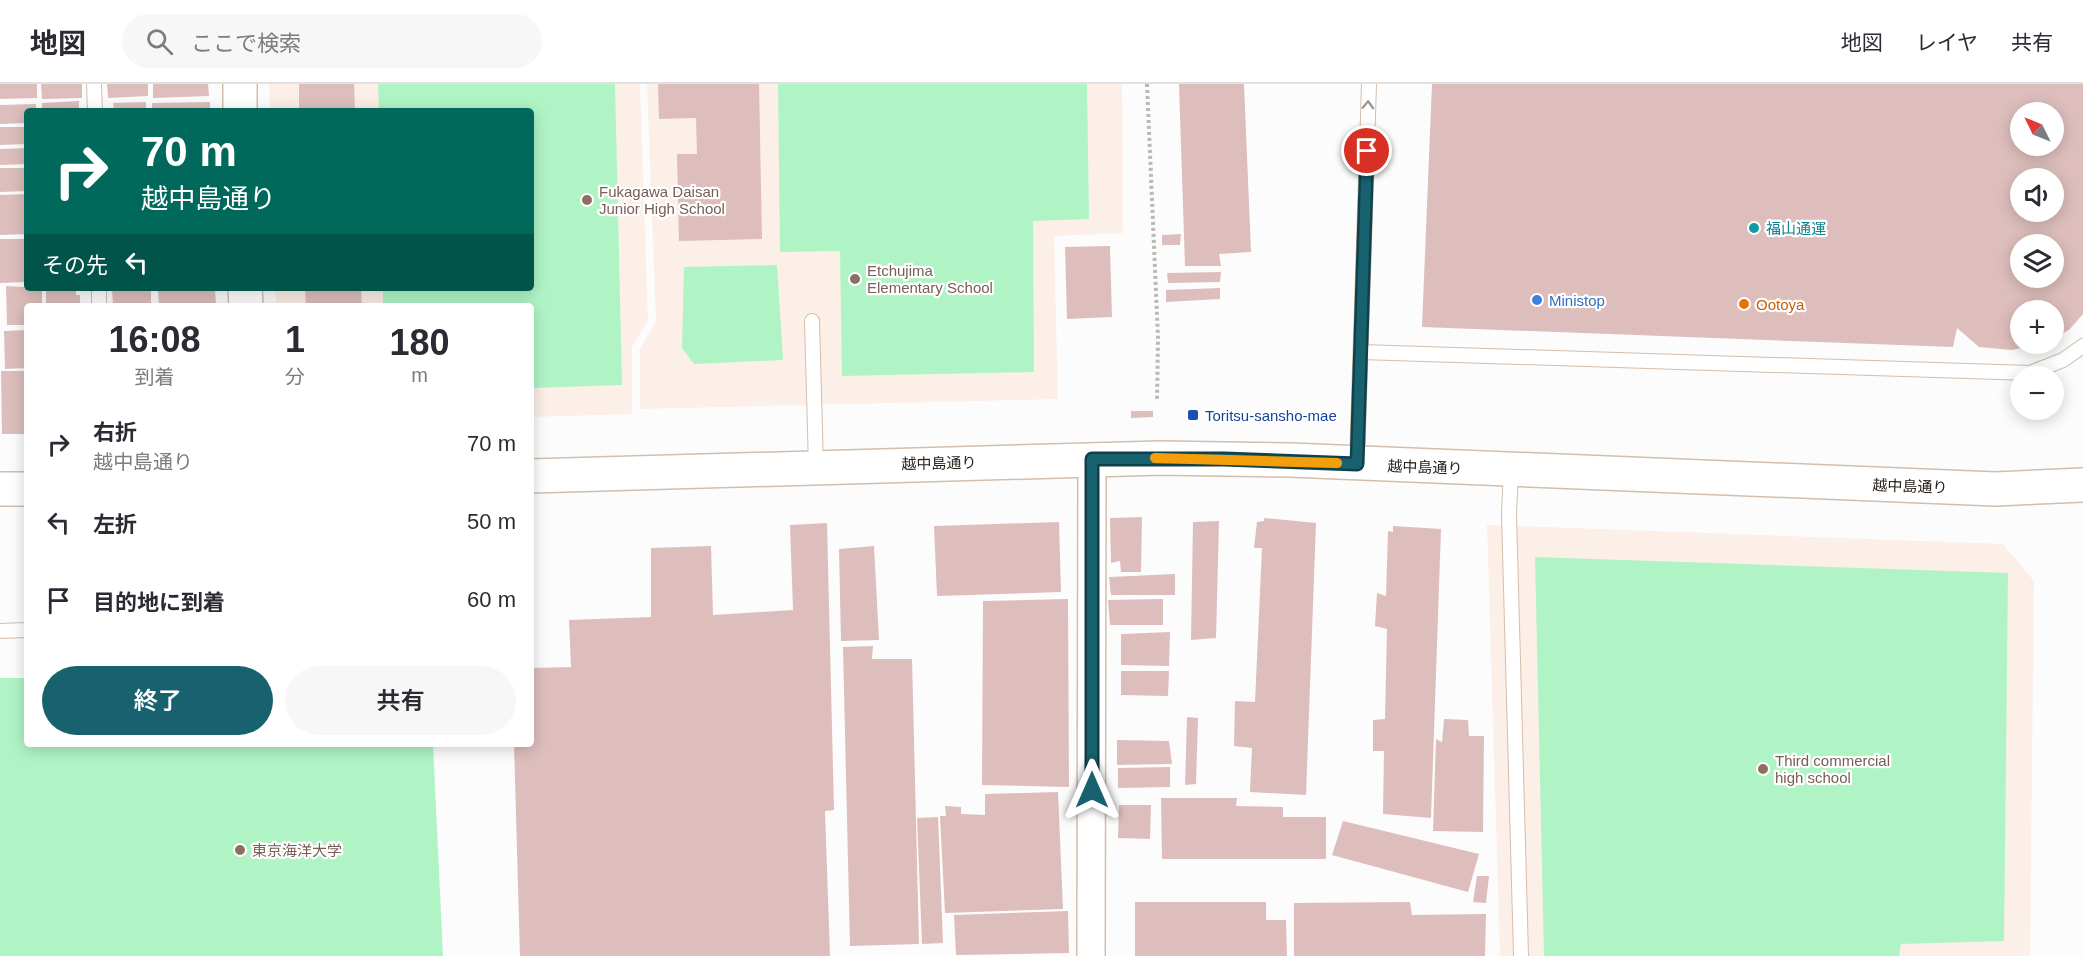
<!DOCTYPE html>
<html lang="ja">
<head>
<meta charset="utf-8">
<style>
  body { margin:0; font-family:Helvetica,"Noto Sans JP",sans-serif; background:#f7f7f7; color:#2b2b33; height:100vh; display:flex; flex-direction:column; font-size:22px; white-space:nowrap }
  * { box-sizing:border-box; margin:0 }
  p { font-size:20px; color:#7c7c81 }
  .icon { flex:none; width:33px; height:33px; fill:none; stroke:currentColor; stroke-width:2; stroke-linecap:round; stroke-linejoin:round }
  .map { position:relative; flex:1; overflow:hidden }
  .drawer { position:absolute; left:24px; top:219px; width:510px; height:444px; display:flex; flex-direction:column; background:#fff; border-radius:6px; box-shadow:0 3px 15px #0003 }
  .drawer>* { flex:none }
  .hud { position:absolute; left:24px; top:24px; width:510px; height:183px; border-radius:6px; box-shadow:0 3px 15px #0003; background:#00695c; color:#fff; overflow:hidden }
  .needle { width:39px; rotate:313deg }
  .tools { position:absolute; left:2010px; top:18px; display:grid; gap:12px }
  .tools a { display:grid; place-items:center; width:54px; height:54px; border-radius:50%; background:#fff; box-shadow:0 3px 15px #0003; font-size:30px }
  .pin { position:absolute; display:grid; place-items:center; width:51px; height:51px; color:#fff; margin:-26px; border:3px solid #fff; border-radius:50%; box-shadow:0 2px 6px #0007 }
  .me { position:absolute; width:66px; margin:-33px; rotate:0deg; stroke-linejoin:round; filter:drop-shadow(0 0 4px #0008) }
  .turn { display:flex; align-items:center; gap:21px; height:126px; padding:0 18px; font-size:27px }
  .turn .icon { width:78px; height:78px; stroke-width:2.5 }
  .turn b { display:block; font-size:42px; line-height:51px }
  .then { display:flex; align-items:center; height:57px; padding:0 18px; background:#0003; gap:12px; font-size:22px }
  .eta { display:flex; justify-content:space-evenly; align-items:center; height:102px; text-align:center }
  .eta b { font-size:36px; font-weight:600; line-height:42px }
  .primary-button { display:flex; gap:12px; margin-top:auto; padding:12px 18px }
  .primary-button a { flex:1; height:69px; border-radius:36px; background:#186270; color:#fff; font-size:24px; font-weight:600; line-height:69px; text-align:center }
  .primary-button a+a { background:#f7f7f7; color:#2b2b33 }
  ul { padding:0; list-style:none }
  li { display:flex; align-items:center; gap:18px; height:78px; padding:0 18px }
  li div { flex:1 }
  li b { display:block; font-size:22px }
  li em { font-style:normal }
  header { display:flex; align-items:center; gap:36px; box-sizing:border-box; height:84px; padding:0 30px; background:#fff; border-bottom:2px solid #e1e1e2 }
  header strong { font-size:28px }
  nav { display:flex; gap:33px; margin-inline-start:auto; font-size:21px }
  .search { width:420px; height:54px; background:#f7f7f7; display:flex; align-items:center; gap:15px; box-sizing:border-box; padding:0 21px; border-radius:33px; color:#7c7c81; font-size:22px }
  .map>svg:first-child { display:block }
</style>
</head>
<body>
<header>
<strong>地図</strong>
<div class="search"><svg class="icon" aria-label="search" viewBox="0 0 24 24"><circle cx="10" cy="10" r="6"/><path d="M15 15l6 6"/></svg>ここで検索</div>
<nav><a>地図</a><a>レイヤ</a><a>共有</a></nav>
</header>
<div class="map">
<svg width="2083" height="872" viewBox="0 0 2083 872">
  <rect width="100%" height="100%" fill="#fcfcfc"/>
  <g fill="#fcefe7">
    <polygon points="269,0 640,0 648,236 632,263 632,330 531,333 531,222 276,222 275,204 531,204 531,27 270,27"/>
    <polygon points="647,0 1122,0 1123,149 1054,152 1058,315 640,325 640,265 656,238"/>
    <polygon points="1487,441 2003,460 2034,497 2030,872 1500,872"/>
  </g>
  <g fill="#b0f4c6">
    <polygon points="378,0 615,0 622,301 531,304 531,222 383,222 383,204 531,204 531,27 379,27"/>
    <polygon points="778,0 1087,0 1089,135 1033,137 1034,288 842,292 840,167 780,168"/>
    <polygon points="777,181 783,276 694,280 682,264 684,183"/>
    <polygon points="1535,473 2008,489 2004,857 1901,860 1899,872 1544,872"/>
    <polygon points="0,594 27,594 27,660 433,660 443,872 0,872"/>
  </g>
  <g fill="#ddbebc" fill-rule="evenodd">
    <polygon points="0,0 37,0 37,14 0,15"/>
    <polygon points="41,0 82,0 82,14 42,15"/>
    <polygon points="107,0 148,0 148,12 108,14"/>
    <polygon points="153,0 208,0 209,12 153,14"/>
    <polygon points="299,0 354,0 355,27 299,27"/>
    <polygon points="658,0 759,0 762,155 679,157 677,70 697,70 696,34 659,35"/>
    <polygon points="1179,0 1244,0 1251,168 1219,170 1221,182 1185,182"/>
    <path d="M1432,0H2083V230L2069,246L2054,254V226H2020V260L2037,261L2012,266L1979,263L1957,244L1953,263L1422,243ZM2020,28H2054V62H2020ZM2020,94H2054V128H2020ZM2020,160H2054V194H2020Z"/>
    <polygon points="79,17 79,27 42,27 42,19"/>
    <polygon points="146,18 146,27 114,27 113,19"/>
    <polygon points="210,18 210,27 152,27 152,19"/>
    <polygon points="36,20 36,27 27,27 27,39 0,40 0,21"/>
    <polygon points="0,43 27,43 27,60 0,61"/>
    <polygon points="27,64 27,80 0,81 0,65"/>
    <polygon points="0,84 27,84 27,107 0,108"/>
    <polygon points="27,110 27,150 0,151 0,111"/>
    <polygon points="1181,150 1180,161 1162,161 1162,151"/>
    <polygon points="0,155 27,155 27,198 0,199"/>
    <polygon points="1110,162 1112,233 1067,235 1065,163"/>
    <polygon points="1221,188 1220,198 1168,199 1167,189"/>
    <polygon points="6,202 42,204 42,222 27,222 27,241 7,241"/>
    <polygon points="46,204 76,204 76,211 80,211 80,222 46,222"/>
    <polygon points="112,204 151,204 151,222 113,222"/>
    <polygon points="158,204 215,204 216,222 159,222"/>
    <polygon points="305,204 361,204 362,222 306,222"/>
    <polygon points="1220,204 1220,215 1166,218 1166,206"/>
    <polygon points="27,246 27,284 5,285 4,247"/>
    <polygon points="1,287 25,287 27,350 2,350"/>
    <polygon points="1131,327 1153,327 1153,333 1131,334"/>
    <polygon points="1142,433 1141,488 1121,488 1120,477 1111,479 1110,434"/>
    <polygon points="1264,434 1316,439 1306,711 1250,708 1252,664 1234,662 1235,617 1255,618 1262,464 1254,464 1257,438 1264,437"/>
    <polygon points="1219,437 1216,554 1191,556 1193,438"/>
    <polygon points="1059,438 1061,508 937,512 934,442"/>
    <polygon points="827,439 834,726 825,727 830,872 520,872 514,660 531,660 531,584 571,583 569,536 651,533 651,464 711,462 713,531 793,526 790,441"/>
    <polygon points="1393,442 1441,445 1431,734 1383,730 1384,667 1373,667 1373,636 1385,635 1387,545 1375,542 1377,509 1386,512 1388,447 1393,448"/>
    <polygon points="874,462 879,556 841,557 839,465"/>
    <polygon points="1175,490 1175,511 1111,511 1109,493"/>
    <polygon points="1068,515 1069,703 982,701 983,517"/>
    <polygon points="1163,515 1163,541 1110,541 1108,516"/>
    <polygon points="1170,548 1169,582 1121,581 1121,550"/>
    <polygon points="873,562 872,575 912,575 919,860 850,862 843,563"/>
    <polygon points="1121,587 1169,587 1168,612 1121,611"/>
    <polygon points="1187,633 1198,634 1196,700 1185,701"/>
    <polygon points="1444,635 1468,636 1469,652 1484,652 1483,748 1433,747 1436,655 1442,658"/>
    <polygon points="1117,656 1169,657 1172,680 1117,681"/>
    <polygon points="1170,683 1170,703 1118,704 1118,684"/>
    <polygon points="1058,708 1063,825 945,829 940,732 946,732 945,722 961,723 961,730 985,731 985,710"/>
    <polygon points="1161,714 1237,714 1236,722 1283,723 1283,733 1326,733 1326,775 1162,775"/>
    <polygon points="1119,721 1151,721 1150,755 1118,754"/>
    <polygon points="938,733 943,859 922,860 917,734"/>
    <polygon points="1343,737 1479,770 1468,808 1332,771"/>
    <polygon points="1477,792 1489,792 1486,819 1473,818"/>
    <polygon points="1135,818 1266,818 1266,836 1286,836 1287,872 1135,872"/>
    <polygon points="1410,818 1412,831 1486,830 1485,872 1294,872 1294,819"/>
    <polygon points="1068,827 1069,869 956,871 954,831"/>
  </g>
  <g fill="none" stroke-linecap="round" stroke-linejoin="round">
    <defs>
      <g id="service">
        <polyline points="94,0 95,27"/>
        <polyline points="99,204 99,222"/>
        <polyline points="812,237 816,382"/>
        <polyline points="1361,268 2030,289 2063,276 2083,262"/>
        <polyline points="1357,379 1369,0"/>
        <polyline points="1511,386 1509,430 1521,872"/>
        <polyline points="0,547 27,546"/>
      </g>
      <polyline id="minor" points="1091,872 1092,375"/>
      <g id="tertiary">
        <polyline points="240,0 240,27"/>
        <polyline points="245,204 246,222"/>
        <polyline points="531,392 1160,374 1290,376 1995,405 2083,401"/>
        <polyline points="0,405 27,405"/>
      </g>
    </defs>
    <use href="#service" stroke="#d3beab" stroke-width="16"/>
    <use href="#minor" stroke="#d3beab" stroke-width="30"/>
    <use href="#tertiary" stroke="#d3beab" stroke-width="36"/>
    <polyline stroke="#bbb9b6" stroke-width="4" stroke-dasharray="3 3" stroke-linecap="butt" points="1147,0 1158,254 1157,317"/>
    <use href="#service" stroke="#fff" stroke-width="14"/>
    <use href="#minor" stroke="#fff" stroke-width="27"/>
    <use href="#tertiary" stroke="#fff" stroke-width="33"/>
  </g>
  <defs><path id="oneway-chevron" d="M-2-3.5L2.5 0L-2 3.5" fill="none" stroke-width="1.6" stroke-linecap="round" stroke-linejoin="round" transform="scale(1.5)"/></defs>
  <use stroke="#9d9996" href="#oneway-chevron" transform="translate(1368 21) rotate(-88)"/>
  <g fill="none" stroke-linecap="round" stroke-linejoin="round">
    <defs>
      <polyline id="route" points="1092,706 1092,375 1224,375 1357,380 1367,67"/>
    </defs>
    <use href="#route" stroke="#104049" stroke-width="15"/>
    <use href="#route" stroke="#186270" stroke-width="10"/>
    <polyline stroke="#f59e0b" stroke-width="10" points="1155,374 1337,379"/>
  </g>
  <g fill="#8d6e63" stroke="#fff" stroke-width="2">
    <circle cx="587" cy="116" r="6"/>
    <circle cx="855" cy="195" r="6"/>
    <circle cx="1763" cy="685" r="6"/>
    <circle cx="240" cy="766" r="6"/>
  </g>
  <circle fill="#0f9aa8" stroke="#fff" stroke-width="2" cx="1754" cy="144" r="6"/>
  <circle fill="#3f7fe0" stroke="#fff" stroke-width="2" cx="1537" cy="216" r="6"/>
  <circle fill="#e8710a" stroke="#fff" stroke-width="2" cx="1744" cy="220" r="6"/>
  <rect fill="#1a4fb4" stroke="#fff" stroke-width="2" x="1187" y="325" width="12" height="12" rx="3"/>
  <g text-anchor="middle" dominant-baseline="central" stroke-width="4.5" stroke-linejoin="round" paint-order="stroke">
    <g font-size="15" fill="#785e54" stroke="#fff" text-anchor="start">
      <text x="599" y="107">Fukagawa Daisan<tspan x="599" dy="17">Junior High School</tspan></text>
      <text x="867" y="186">Etchujima<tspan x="867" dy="17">Elementary School</tspan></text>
      <text x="1775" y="676">Third commercial<tspan x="1775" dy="17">high school</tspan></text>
      <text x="252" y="766">東京海洋大学</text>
    </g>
    <g font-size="15" fill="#0d838f" stroke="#fff" text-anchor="start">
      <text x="1766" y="144">福山通運</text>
    </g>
    <g font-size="15" fill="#366cbe" stroke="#fff" text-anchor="start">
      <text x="1549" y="216">Ministop</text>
    </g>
    <g font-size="15" fill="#c56008" stroke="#fff" text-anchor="start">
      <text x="1756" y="220">Ootoya</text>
    </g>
    <g font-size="15" fill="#164399" stroke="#fff" text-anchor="start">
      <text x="1205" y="331">Toritsu-sansho-mae</text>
    </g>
    <g font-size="15" fill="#251d16" stroke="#fff">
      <text transform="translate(939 379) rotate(-1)">越中島通り</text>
      <text transform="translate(1425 383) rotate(2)">越中島通り</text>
      <text transform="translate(1910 402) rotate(2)">越中島通り</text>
    </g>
  </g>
</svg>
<div class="tools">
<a><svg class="needle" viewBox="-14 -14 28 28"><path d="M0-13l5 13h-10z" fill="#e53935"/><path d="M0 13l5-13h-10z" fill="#7c7c81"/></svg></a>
<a><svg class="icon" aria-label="sound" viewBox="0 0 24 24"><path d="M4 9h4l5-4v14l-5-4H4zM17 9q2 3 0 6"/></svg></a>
<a><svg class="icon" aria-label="layers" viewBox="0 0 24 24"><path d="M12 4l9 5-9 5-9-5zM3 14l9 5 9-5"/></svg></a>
<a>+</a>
<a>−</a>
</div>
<div class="pin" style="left:1367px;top:67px;background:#d93025"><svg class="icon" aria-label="arrive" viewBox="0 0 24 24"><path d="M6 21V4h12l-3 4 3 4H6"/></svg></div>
<svg class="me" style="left:1092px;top:706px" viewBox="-20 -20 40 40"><path d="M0-17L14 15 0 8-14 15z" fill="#186270" stroke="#fff" stroke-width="4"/></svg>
<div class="hud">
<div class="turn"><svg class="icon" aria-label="right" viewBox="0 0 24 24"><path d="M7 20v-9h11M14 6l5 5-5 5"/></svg><div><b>70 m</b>越中島通り</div></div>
<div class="then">その先<svg class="icon" aria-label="left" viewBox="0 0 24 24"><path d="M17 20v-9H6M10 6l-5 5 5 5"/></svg></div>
</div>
<section class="drawer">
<div class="eta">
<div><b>16:08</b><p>到着</p></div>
<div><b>1</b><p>分</p></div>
<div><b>180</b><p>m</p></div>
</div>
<ul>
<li><svg class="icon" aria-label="right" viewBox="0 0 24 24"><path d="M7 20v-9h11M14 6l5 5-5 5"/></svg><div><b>右折</b><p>越中島通り</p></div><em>70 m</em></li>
<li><svg class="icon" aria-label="left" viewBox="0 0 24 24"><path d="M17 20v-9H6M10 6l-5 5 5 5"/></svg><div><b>左折</b></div><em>50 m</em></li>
<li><svg class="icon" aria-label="arrive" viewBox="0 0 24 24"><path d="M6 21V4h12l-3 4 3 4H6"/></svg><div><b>目的地に到着</b></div><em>60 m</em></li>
</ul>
<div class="primary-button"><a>終了</a><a>共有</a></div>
</section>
</div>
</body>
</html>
